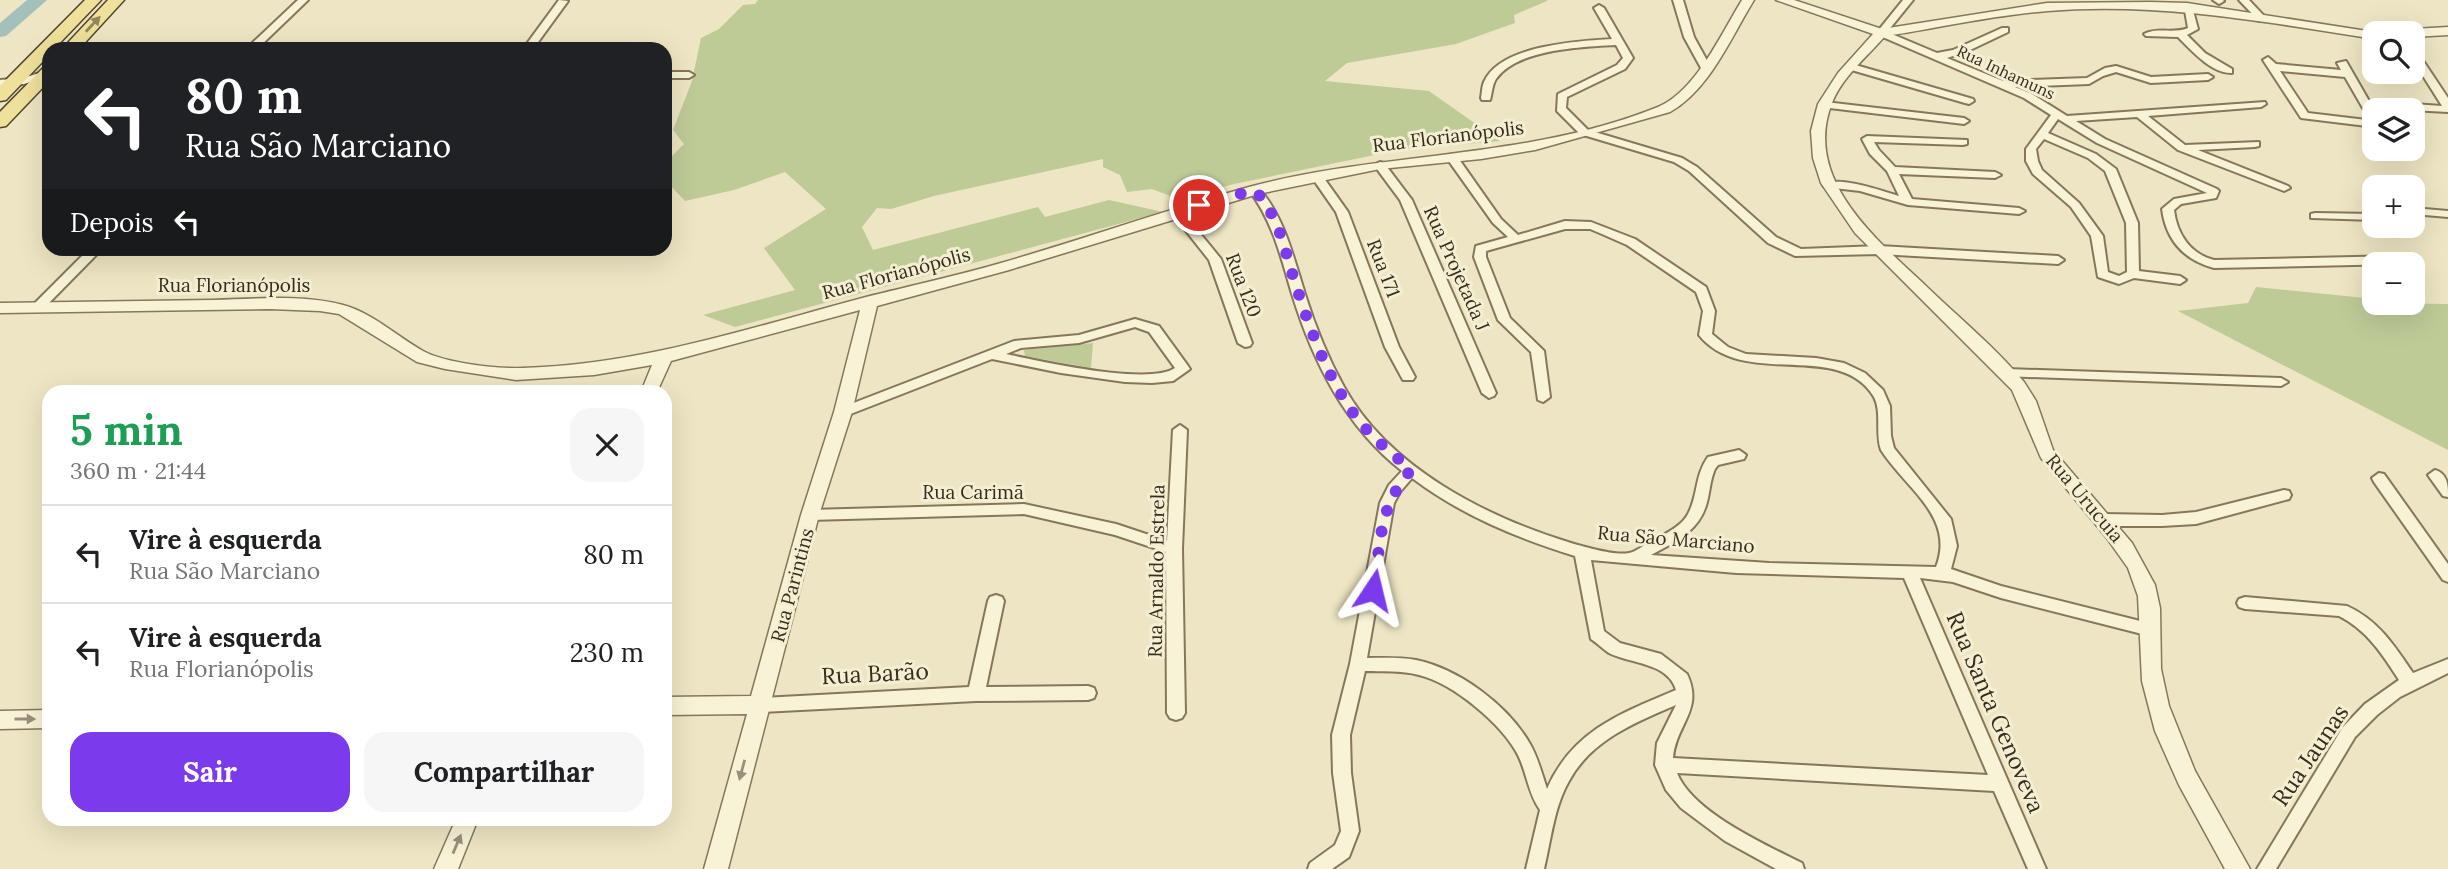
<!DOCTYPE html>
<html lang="pt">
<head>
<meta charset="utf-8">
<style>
  body { margin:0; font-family:Lora,serif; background:#f6f6f6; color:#202124; height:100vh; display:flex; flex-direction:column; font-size:26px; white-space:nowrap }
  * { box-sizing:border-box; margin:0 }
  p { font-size:23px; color:#757577 }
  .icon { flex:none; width:38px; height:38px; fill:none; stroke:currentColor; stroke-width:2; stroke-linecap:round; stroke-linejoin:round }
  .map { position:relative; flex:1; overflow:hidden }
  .sheet { position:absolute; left:42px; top:385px; width:630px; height:441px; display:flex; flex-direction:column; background:#fff; border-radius:21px; box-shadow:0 7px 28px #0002 }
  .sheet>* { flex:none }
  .guide { position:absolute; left:42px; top:42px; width:630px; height:214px; border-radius:21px; box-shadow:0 7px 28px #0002; background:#202124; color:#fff; overflow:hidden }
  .controls { position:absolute; left:2362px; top:21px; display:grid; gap:14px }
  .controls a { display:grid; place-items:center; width:63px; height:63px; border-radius:14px; background:#fff; box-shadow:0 7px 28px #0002; font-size:35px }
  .pin { position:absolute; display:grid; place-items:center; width:60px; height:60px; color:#fff; margin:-30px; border:4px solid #fff; border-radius:50%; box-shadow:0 2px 7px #0007 }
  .me { position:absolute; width:77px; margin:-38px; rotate:10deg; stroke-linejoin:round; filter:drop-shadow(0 0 5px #0008) }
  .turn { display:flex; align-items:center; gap:24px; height:147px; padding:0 28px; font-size:32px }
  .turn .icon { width:91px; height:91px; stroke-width:2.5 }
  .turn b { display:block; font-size:49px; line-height:60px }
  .then { display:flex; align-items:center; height:66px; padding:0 28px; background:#0003; gap:14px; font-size:26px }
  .round { display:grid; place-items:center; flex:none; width:74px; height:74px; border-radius:21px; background:#f6f6f6 }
  .overview { display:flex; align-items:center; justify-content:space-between; height:119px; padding:0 28px }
  h1 { font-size:42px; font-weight:800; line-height:52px; color:#1e9e55 }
  .action { display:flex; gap:14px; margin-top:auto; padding:14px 28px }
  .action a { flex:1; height:80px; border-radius:21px; background:#7c3aed; color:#fff; font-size:28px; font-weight:800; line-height:80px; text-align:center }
  .action a+a { background:#f6f6f6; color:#202124 }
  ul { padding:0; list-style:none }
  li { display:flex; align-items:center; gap:21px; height:98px; padding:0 28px; border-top:2px solid #e0e0e0 }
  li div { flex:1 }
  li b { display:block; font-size:26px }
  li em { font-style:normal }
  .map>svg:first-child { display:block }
</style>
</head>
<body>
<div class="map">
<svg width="2448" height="869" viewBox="0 0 2448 869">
  <rect width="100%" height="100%" fill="#ede5c3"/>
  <g fill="#becb97">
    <polygon points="758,0 1547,0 1547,1 1514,15 1515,23 1456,44 1347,63 1325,81 1429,91 1500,141 1399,150 1234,184 1178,199 1152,189 1127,192 1120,175 1103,167 1103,159 934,196 891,209 877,208 862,227 873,250 1038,207 1045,217 1109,200 1163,212 735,327 703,315 795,290 764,248 826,209 785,172 734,190 685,201 665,180 665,163 684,144 673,130 692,81 701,38 719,29 743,5 755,4"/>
    <polygon points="2256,287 2375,299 2375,303 2448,304 2448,450 2178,311 2248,303"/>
    <polygon points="1093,343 1091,368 1025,356 1024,350"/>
  </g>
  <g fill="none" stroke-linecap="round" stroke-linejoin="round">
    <polygon fill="#a5c0bb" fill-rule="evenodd" points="27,0 47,0 6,36 0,37 0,23"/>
    <defs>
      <g id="minor">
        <polygon points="298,0 308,0 257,49 246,49"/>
        <polygon points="559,0 568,1 533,49 523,49"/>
        <polygon points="1673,0 1683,0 1694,37 1710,66 1709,68 1701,68 1684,37"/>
        <path d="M1903,0H1913L1887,32L1937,53L1953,50L2002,28H2008V32L1968,51L1947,58L2003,81L2087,78L2105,68L2116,66L2151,77L2208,74L2213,77L2208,80L2151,83L2116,72L2103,76L2089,84L2015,87L2032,94L2067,116L2265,102L2266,104L2261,107L2148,116L2185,145L2259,142V146L2255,147L2198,150L2288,186L2290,188L2284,191L2178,150L2137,117L2076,121L2105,139L2217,189L2219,191L2216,198L2181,204L2174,210C2177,234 2190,254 2214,260L2400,256L2406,260L2400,264L2214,268C2184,260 2166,240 2162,209L2174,199L2207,193L2097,143L2058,119L2048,133L2096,154L2116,169L2138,223L2139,271L2180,276L2186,280L2180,284L2134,278L2119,284L2098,277L2091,236L2071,207L2033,174L2026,161V149L2051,115L2024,98L1878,35V31ZM2044,139L2088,158L2105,171L2126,223L2127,272L2119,276L2108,272L2103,236L2079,203L2042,170L2038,161L2036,149Z"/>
        <polygon points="2213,0 2223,0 2224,1 2219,4"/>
        <polygon points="2239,0 2249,0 2265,17 2265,21 2259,21"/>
        <path d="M1599,5L1604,8L1633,58L1625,69L1567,97L1566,108L1588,130L1682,158L1697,167L1776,237L1801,249L1879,246L2058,256L2064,260L2058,264L1879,254L1795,256L1768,243L1689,171L1674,162L1580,134L1557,111L1558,94L1617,65L1623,58L1616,45C1582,47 1517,49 1496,79C1492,85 1492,94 1490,100H1482L1481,98C1482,93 1482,86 1484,82C1500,45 1579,41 1612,39L1594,8Z"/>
        <path d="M2184,5L2192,7L2198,29L2187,35L2205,53L2232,69V73C2212,74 2191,50 2178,37L2146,36L2144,34C2157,27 2174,34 2188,28Z"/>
        <polygon points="2413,49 2416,50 2448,98 2448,112 2373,108 2374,110 2369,113 2364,110 2345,77 2280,71 2308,113 2375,121 2375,127 2301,118 2263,60 2268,57 2276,64 2341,70 2337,63 2346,61 2369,101 2442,106 2413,60"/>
        <polygon points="1852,64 1973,99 1974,101 1969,104 1965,103 1848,69 1848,65"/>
        <polygon points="46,71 49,72 49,76 24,84 0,86 0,80 23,78"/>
        <polygon points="665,72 689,72 694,75 689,78 665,78"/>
        <polygon points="1825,102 1964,118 1969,121 1964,124 1821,107 1820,105"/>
        <path d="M1867,136L1967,140V144L1963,145L1874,142L1879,150L1895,167L1995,172L2001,175L1995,178L1899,174L1912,199L2019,208L2025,211L2019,214L1908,205L1860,191L1825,187L1823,185C1838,175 1882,191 1899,196L1887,171L1870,154L1862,139Z"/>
        <path d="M1452,154L1456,155L1501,219L1518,235L1565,221L1591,222L1635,239L1706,287L1715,311L1712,334L1728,347L1746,354L1816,358L1844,363L1865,373L1883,390L1890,406L1891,436L1894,448L1951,519L1957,546L1951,569L2001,586L2156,625L2158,630L2156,635L2150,636L2001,598L1953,582L1920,578L2046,869H2028L1994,791L1677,773C1692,812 1766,845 1802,863L1804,869H1776L1725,841L1681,808L1666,790L1655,765L1657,743L1676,705C1636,722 1591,740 1569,781C1554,807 1551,840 1544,869H1526L1540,810C1528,793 1527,773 1518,755C1502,724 1453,683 1419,675C1401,670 1382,672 1365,671L1350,735L1351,773L1359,831L1349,857L1332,869H1308L1310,863L1335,845L1341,831L1333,773L1332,735L1350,664L1380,503L1389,485L1402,471C1345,426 1313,362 1292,294C1281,257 1273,222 1249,190L1251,188H1259C1285,219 1293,256 1305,294C1315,326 1328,358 1344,387C1389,468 1486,517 1571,543C1585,547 1615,556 1629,553C1636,552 1645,544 1652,541C1665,534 1683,526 1689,512C1698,494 1695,475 1708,457L1739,450L1746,455L1744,459L1718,465L1715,469C1710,480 1710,491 1707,502C1700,531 1675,542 1651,555L1769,563L1936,567C1956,517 1905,488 1881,450C1875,434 1882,412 1874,397C1839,339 1743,390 1699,335L1703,311L1696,292L1627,245L1602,234L1590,229H1565L1486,251V257L1510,318L1544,351L1550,397L1543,402L1538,400L1531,352L1498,320L1474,257L1476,246L1508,237L1493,223L1446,157ZM1412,478C1461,515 1517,538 1575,556L1591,639C1597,643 1603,649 1609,653C1630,664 1668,662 1676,690C1621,713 1572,731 1547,789C1542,774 1538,758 1530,744C1508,705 1459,669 1416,660C1400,657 1383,658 1367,658L1394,503L1400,492ZM1591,560L1736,573L1904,578L1988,775L1673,758C1676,724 1704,710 1687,674L1661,654L1620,643L1604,631Z"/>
        <polygon points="1380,162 1384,163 1412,200 1496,393 1494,396 1489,398 1482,393 1400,200 1374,165"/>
        <polygon points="1317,173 1321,174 1348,212 1399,347 1415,377 1413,380 1403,380 1385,347 1336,212 1311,176"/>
        <polygon points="2413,208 2448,211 2448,217 2413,214"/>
        <polygon points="1177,209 1181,210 1221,259 1252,343 1250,346 1245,347 1238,343 1209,260 1171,212"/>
        <polygon points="2315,213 2375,214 2375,220 2311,218 2311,214"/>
        <polygon points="90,248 103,248 42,310 34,310 32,307 34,304"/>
        <path d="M1135,319L1159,326L1188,366L1190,369L1173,381L1152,383L1125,382L1061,373L992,359L848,415L843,417L836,412L838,409L1014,341L1079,335ZM1135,327L1149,332L1175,368C1149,386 1039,361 1006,354L1021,348L1079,343Z"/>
        <polygon points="2007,369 2281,378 2288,382 2281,386 2002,376 2000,373 2002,370"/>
        <polygon points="1180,425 1187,430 1182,549 1185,713 1182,718 1176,720 1170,718 1167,713 1166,552 1115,535 1024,514 810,520 805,519 803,515 805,511 810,510 1024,504 1116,524 1167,541 1173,430"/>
        <path d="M2435,470C2448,474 2448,486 2448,497L2443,496L2428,475Z"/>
        <polygon points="2379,473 2384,474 2448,564 2448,582 2443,580 2374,482 2372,478"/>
        <polygon points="2284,490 2289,491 2291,495 2289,499 2196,524 2162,526 2104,526 2099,524 2097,520 2099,516 2104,514 2162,515 2196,512"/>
        <polygon points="996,595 1002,597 1004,601 986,687 1088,686 1094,688 1096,693 1094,698 1088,700 976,701 760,712 754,710 752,705 754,700 760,698 969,687 988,601 990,597"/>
        <path d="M2245,597L2347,606C2378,620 2394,645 2413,673L2448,659V673L2400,697L2377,715L2355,737L2276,869H2257L2343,727L2365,704L2399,680C2383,655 2367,630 2339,616L2245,609L2239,607L2237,603L2239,599Z"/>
      </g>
      <g id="tertiary">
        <path d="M1742,0H1754C1730,39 1710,89 1670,112L1535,150L1481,159L1380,169L1258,194L1009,270L877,306L852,412L819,515L728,869H704L747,714L665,715V697L751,696L801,515L834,412L860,310L671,361L657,392H641L652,365L594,375L516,380L445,369L417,362L339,314L320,311L270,309L0,313V303C71,302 142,301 213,300C255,299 302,294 343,305C371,312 398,337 423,351C445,363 497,369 523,368C641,365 753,327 866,297C910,286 956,276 1001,263C1084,239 1166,210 1249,187C1383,151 1527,160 1658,107C1696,91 1721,34 1742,0Z"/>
        <path d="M1776,0H1794L1882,29L2047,3L2150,2L2187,3L2380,33H2375V39C2266,22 2158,2 2048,11C1993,15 1939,28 1885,36C1867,57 1842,77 1832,103C1802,179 1876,239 1925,285C1958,317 1995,347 2024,382L2036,401L2053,450L2132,543L2155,585L2160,608L2161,669L2169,706L2195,771L2250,869H2225L2179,785L2155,731L2142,681L2138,596L2128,568L2106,537L2041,458L2012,390L1855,233L1821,183L1813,158L1811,131L1818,104L1838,73L1873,34Z"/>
        <polygon points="2448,27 2448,35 2413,37 2413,33 2407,33 2413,29"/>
        <polygon points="49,710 49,728 0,729 0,711"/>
        <polygon points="456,819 478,819 458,869 434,869"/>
      </g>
      <g id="primary">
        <polygon points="85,0 101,0 54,49 49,49 49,55 6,100 0,101 0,86"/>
        <polygon points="108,0 124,0 79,49 62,49"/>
        <polygon points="49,66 49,81 6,126 0,127 0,112 43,68"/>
      </g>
    </defs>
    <use href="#minor" stroke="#86775a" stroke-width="4"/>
    <use href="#tertiary" stroke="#86775a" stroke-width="3"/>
    <use href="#primary" stroke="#54452e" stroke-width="3"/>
    <use href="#minor" fill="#f8f2d6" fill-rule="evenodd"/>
    <use href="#tertiary" fill="#f8f2d6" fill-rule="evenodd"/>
    <use href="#primary" fill="#efe09b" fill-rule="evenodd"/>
  </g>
  <defs><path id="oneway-solid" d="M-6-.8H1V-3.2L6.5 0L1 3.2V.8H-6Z" transform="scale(1.75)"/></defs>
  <use fill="#93865c" href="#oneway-solid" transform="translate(93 24) rotate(-47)"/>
  <g fill="#98907a">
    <use href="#oneway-solid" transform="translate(25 719)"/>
    <use href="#oneway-solid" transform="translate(742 770) rotate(105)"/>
    <use href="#oneway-solid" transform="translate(457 844) rotate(-67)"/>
  </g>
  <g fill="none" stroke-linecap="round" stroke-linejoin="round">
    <path stroke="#7c3aed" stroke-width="12" stroke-dasharray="0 21.6" d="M1199,205L1255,190C1281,220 1283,247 1295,282C1309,327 1328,380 1357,418C1371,437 1393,454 1411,470C1377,509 1382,541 1373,590"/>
  </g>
  <g text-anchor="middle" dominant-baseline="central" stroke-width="6" stroke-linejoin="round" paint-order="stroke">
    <g font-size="16" fill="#372d1e" stroke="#f4efd2">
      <text transform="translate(2006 72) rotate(25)">Rua Inhamuns</text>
    </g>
    <g font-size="19" fill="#372d1e" stroke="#f4efd2">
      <text transform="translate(1448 136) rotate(-7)">Rua Florianópolis</text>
      <text transform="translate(1384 268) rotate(69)">Rua 171</text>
      <text transform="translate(1457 268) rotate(66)">Rua Projetada J</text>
      <text transform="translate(896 273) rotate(-15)">Rua Florianópolis</text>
      <text x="234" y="285">Rua Florianópolis</text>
      <text transform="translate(1244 285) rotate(69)">Rua 120</text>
      <text x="973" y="492">Rua Carimã</text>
      <text transform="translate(2085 498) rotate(50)">Rua Urucuia</text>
      <text transform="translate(1676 539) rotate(5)">Rua São Marciano</text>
      <text transform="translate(1156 571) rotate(-89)">Rua Arnaldo Estrela</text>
      <text transform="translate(792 585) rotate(-75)">Rua Parintins</text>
    </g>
    <g font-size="23" fill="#372d1e" stroke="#f4efd2">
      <text transform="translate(875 673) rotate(-3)">Rua Barão</text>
      <text transform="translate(1996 712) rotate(67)">Rua Santa Genoveva</text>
      <text transform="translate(2310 755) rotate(-56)">Rua Jaunas</text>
    </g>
  </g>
</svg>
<div class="controls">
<a><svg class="icon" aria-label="search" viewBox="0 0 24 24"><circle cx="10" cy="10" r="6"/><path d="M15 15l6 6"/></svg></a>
<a><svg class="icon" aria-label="layers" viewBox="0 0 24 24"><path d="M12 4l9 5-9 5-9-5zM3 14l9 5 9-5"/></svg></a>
<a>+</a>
<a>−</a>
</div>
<div class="pin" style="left:1199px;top:205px;background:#d93025"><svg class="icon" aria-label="arrive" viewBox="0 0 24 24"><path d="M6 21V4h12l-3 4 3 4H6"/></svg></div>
<svg class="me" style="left:1373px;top:590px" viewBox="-20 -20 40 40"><path d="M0-17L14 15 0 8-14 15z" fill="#7c3aed" stroke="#fff" stroke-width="4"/></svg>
<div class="guide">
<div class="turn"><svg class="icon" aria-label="left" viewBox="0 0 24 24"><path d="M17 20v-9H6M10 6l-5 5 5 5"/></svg><div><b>80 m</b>Rua São Marciano</div></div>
<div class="then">Depois<svg class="icon" aria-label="left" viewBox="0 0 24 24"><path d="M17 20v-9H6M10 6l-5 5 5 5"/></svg></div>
</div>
<section class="sheet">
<div class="overview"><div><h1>5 min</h1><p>360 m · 21:44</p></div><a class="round"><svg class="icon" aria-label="close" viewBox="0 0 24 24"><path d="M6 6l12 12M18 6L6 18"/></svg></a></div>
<ul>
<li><svg class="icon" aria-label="left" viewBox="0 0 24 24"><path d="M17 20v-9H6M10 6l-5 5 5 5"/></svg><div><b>Vire à esquerda</b><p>Rua São Marciano</p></div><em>80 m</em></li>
<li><svg class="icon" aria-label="left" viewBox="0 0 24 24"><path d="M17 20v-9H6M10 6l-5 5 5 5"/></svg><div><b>Vire à esquerda</b><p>Rua Florianópolis</p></div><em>230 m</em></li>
</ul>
<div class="action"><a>Sair</a><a>Compartilhar</a></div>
</section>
</div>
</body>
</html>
